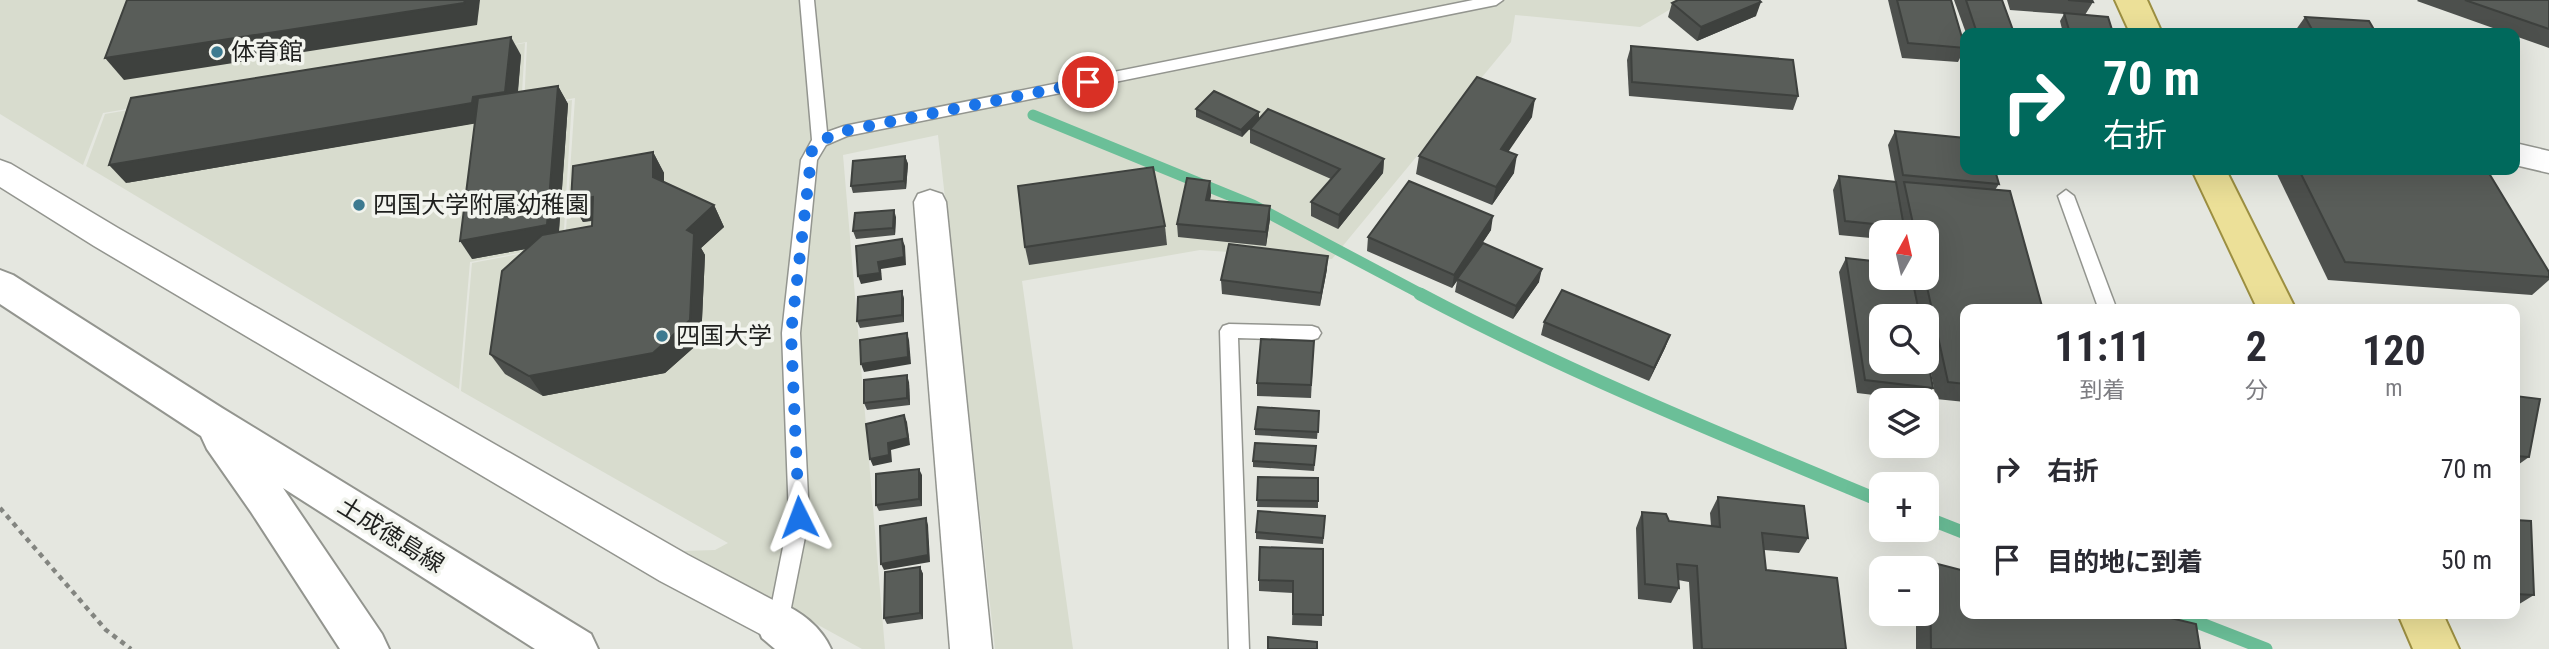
<!DOCTYPE html>
<html lang="ja">
<head>
<meta charset="utf-8">
<style>
  body { margin:0; font-family:"Roboto Condensed","Noto Sans JP",sans-serif; background:#f7f7f7; color:#2b2b33; height:100vh; display:flex; flex-direction:column; font-size:26px; white-space:nowrap }
  * { box-sizing:border-box; margin:0 }
  p { font-size:23px; color:#7c7c81 }
  .icon { flex:none; width:38px; height:38px; fill:none; stroke:currentColor; stroke-width:2; stroke-linecap:round; stroke-linejoin:round }
  .map { position:relative; flex:1; overflow:hidden }
  .panel { position:absolute; left:1960px; top:304px; width:560px; height:315px; display:flex; flex-direction:column; background:#fff; border-radius:14px; box-shadow:0 7px 28px #0002 }
  .panel>* { flex:none }
  .hud { position:absolute; left:1960px; top:28px; width:560px; height:147px; border-radius:14px; box-shadow:0 7px 28px #0002; background:#00695c; color:#fff; overflow:hidden }
  .needle { width:46px; rotate:8deg }
  .buttons { position:absolute; left:1869px; top:220px; display:grid; gap:14px }
  .buttons a { display:grid; place-items:center; width:70px; height:70px; border-radius:14px; background:#fff; box-shadow:0 7px 28px #0002; font-size:35px }
  .pin { position:absolute; display:grid; place-items:center; width:60px; height:60px; color:#fff; margin:-30px; border:4px solid #fff; border-radius:50%; box-shadow:0 2px 7px #0007 }
  .me { position:absolute; width:77px; margin:-38px; rotate:357deg; stroke-linejoin:round; filter:drop-shadow(0 0 5px #0008) }
  .turn { display:flex; align-items:center; gap:24px; height:147px; padding:0 28px; font-size:32px }
  .turn .icon { width:91px; height:91px; stroke-width:2.5 }
  .turn b { display:block; font-size:49px; line-height:60px }
  .eta { display:flex; justify-content:space-evenly; align-items:center; height:119px; text-align:center }
  .eta b { font-size:42px; font-weight:700; line-height:49px }
  ul { padding:0; list-style:none }
  li { display:flex; align-items:center; gap:21px; height:91px; padding:0 28px }
  li div { flex:1 }
  li b { display:block; font-size:26px }
  li em { font-style:normal }
  .map>svg:first-child { display:block }
</style>
</head>
<body>
<div class="map">
<svg width="2549" height="649" viewBox="0 0 2549 649">
  <rect width="100%" height="100%" fill="#e5e7e0"/>
  <g fill="#d8dcce">
    <polygon points="0,0 1686,0 1640,27 1515,15 1511,42 1332,259 1200,250 1022,281 1073,649 995,649 938,135 843,155 885,649 862,649 683,551 715,550 728,543 461,391 472,263 565,245 575,98 524,107 527,42 103,113 83,165 0,114"/>
    <polygon points="525,43 521,109 572,100 563,245 470,262 459,389 86,166 105,114"/>
  </g>
  <g fill="none" stroke-linecap="round" stroke-linejoin="round">
    <polyline stroke="#6bbf98" stroke-width="11" points="1033,115 1253,205 1423,295"/>
    <g stroke="#6bbf98" stroke-width="13">
      <path d="M1420,294C1569,373 1725,436 1881,501"/>
      <polyline points="1927,518 1965,533"/>
      <polyline points="2176,614 2266,649"/>
    </g>
    <defs>
      <g id="service">
        <polygon points="800,0 814,0 827,132 844,126 1473,0 1503,0 1496,5 847,136 826,145 817,160 800,333 809,517 788,623 785,630 778,632 771,630 768,623 789,517 782,333 801,160 812,140"/>
        <polygon points="2066,190 2074,196 2117,310 2099,310 2058,196"/>
        <polygon points="1229,324 1312,326 1318,328 1321,333 1318,338 1312,340 1238,338 1249,649 1229,649 1220,331 1223,326"/>
      </g>
      <g id="minor">
        <polygon points="2515,143 2549,151 2549,173 2515,165"/>
        <polygon points="0,160 11,164 118,228 688,555 792,610 798,623 792,636 778,642 764,636 660,581 94,246 0,187"/>
        <polygon points="930,190 942,194 946,202 992,649 950,649 914,202 918,194"/>
      </g>
      <path id="tertiary" d="M778,602C801,611 821,627 831,649H775L762,638L756,623L762,608Z"/>
      <polygon id="secondary" points="0,270 13,275 222,408 591,634 598,649 535,649 283,488 382,634 389,649 340,649 251,512 207,449 201,436 0,304"/>
      <g id="primary">
        <polygon points="2115,0 2147,0 2162,33 2130,33"/>
        <polygon points="2192,170 2226,170 2296,310 2258,310"/>
        <polygon points="2398,614 2443,614 2459,649 2413,649"/>
      </g>
    </defs>
    <use href="#service" stroke="#93958f" stroke-width="3"/>
    <use href="#minor" stroke="#93958f" stroke-width="3"/>
    <use href="#tertiary" stroke="#93958f" stroke-width="4"/>
    <use href="#secondary" stroke="#93958f" stroke-width="4"/>
    <use href="#primary" stroke="#9c8f41" stroke-width="4"/>
    <polyline stroke="#838580" stroke-width="4.5" stroke-dasharray="5 5" stroke-linecap="butt" points="0,508 106,630 131,649"/>
    <use href="#service" fill="#fff" fill-rule="evenodd"/>
    <use href="#minor" fill="#fff" fill-rule="evenodd"/>
    <use href="#tertiary" fill="#fff" fill-rule="evenodd"/>
    <use href="#secondary" fill="#fff" fill-rule="evenodd"/>
    <use href="#primary" fill="#ece098" fill-rule="evenodd"/>
  </g>
  <g fill="#4d504d">
    <polygon points="1888,0 1951,0 1965,48 1958,62 1902,58"/>
    <polygon points="1954,0 2002,0 2014,33 1966,33"/>
    <polygon points="2007,0 2092,0 2093,2 2085,15 2113,33 2063,33 2060,21 2064,14 2010,10"/>
    <polygon points="2418,0 2549,0 2549,48 2515,36 2515,33 2507,33 2417,1"/>
    <polygon points="1672,3 1756,16 1697,41 1668,17"/>
    <polygon points="2305,17 2376,33 2296,33 2295,31"/>
    <polygon points="1631,46 1798,96 1793,110 1629,96 1627,60"/>
    <polygon points="521,55 518,92 558,86 568,104 559,232 592,226 592,221 583,222 571,201 653,152 664,173 664,182 714,205 724,227 701,248 705,255 701,341 665,373 543,396 505,374 490,354 526,249 472,259 475,123 126,183"/>
    <polygon points="1196,109 1259,112 1259,119 1384,159 1383,173 1338,229 1311,216 1311,202 1331,179 1250,143 1250,129 1255,123 1242,137 1196,117"/>
    <polygon points="1532,117 1508,151 1514,173 1492,205 1416,174 1419,156"/>
    <polygon points="1895,131 1999,184 1995,190 1965,310 1965,402 1936,399 1927,353 1927,317 1881,317 1933,388 1924,401 1857,393 1839,272 1846,258 1881,278 1927,278 1927,233 1881,233 1881,239 1839,235 1833,190 1839,176 1895,182 1888,145"/>
    <polygon points="905,156 908,164 906,189 853,193 851,186"/>
    <polygon points="2275,170 2487,170 2549,272 2549,280 2532,295 2328,280"/>
    <polygon points="1210,181 1211,195 1210,200 1270,206 1270,219 1266,246 1178,237 1177,224"/>
    <polygon points="896,217 895,235 856,239 853,231"/>
    <polygon points="1165,226 1167,245 1029,265 1025,247"/>
    <polygon points="1491,230 1472,259 1539,282 1513,319 1455,292 1457,281 1452,288 1367,251 1368,237"/>
    <polygon points="1327,269 1320,306 1222,294 1221,280"/>
    <polygon points="902,291 904,299 904,322 860,328 857,321"/>
    <polygon points="1544,322 1670,335 1665,348 1649,381 1541,335"/>
    <polygon points="1314,341 1311,398 1257,396 1257,383"/>
    <polygon points="909,382 910,405 867,410 864,403"/>
    <polygon points="2515,396 2529,457 2515,467"/>
    <polygon points="1319,411 1317,439 1255,435 1255,429"/>
    <polygon points="1316,446 1314,471 1253,467 1253,461"/>
    <polygon points="922,475 922,506 879,511 876,505"/>
    <polygon points="1258,477 1318,478 1318,508 1257,507"/>
    <polygon points="1718,497 1808,538 1799,553 1764,550 1766,570 1846,649 1693,649 1689,582 1678,580 1679,588 1671,603 1638,599 1636,528 1642,512 1669,521 1711,526 1710,513"/>
    <polygon points="1325,516 1323,544 1256,539 1256,532"/>
    <polygon points="2515,520 2534,595 2516,606 2515,606"/>
    <polygon points="1323,549 1322,626 1292,625 1293,593 1259,591 1259,580"/>
    <polygon points="1930,562 2200,649 1916,649 1916,614 1927,614 1927,569 1925,569"/>
    <polygon points="920,567 923,574 923,619 887,624 884,618"/>
  </g>
  <g fill="#3e413e">
    <polygon points="465,0 480,0 477,25 124,80 105,58"/>
    <polygon points="1761,2 1756,16 1697,41 1701,27"/>
    <polygon points="511,37 521,55 516,110 484,122 126,183 109,165"/>
    <polygon points="558,86 568,104 558,243 472,259 460,241"/>
    <polygon points="1535,99 1532,117 1498,167 1501,149"/>
    <polygon points="1259,112 1259,119 1242,137 1241,130"/>
    <polygon points="653,152 664,173 664,199 653,177"/>
    <polygon points="1517,155 1514,173 1492,205 1496,187"/>
    <polygon points="905,156 908,164 906,189 904,181"/>
    <polygon points="1384,159 1383,173 1338,229 1339,215"/>
    <polygon points="1210,181 1211,195 1207,214 1206,200"/>
    <polygon points="593,197 605,218 583,222 571,201"/>
    <polygon points="714,205 724,227 701,248 705,255 701,341 665,373 543,396 529,376"/>
    <polygon points="1270,206 1270,219 1266,246 1266,232"/>
    <polygon points="894,210 896,217 895,235 893,228"/>
    <polygon points="1493,216 1491,230 1452,288 1454,275"/>
    <polygon points="902,239 905,246 906,265 881,269 882,280 861,284 858,276 878,262"/>
    <polygon points="1328,256 1327,269 1320,306 1321,293"/>
    <polygon points="1542,269 1539,282 1513,319 1516,306"/>
    <polygon points="902,291 904,299 904,322 902,315"/>
    <polygon points="907,333 909,340 911,364 864,372 861,364"/>
    <polygon points="1670,335 1665,348 1649,381 1654,368"/>
    <polygon points="907,375 909,382 910,405 907,398"/>
    <polygon points="904,415 907,422 910,445 891,450 892,462 873,466 870,459 888,443"/>
    <polygon points="919,469 922,475 922,506 919,499"/>
    <polygon points="926,518 928,525 930,562 884,570 881,564"/>
    <polygon points="920,567 923,574 923,619 920,613"/>
  </g>
  <g fill="#595d59" stroke="#3e413e" stroke-width="2">
    <polygon points="127,0 465,0 464,3 105,58"/>
    <polygon points="1678,0 1759,0 1761,2 1701,27 1672,3"/>
    <polygon points="1897,0 1951,0 1965,48 1908,43"/>
    <polygon points="1966,0 2002,0 2014,33 1977,33"/>
    <polygon points="2068,0 2092,0 2093,2"/>
    <polygon points="2465,0 2549,0 2549,29"/>
    <polygon points="2064,13 2108,17 2113,33 2069,30"/>
    <polygon points="2305,17 2369,21 2376,33 2314,33"/>
    <polygon points="511,37 505,92 473,97 472,103 109,165 131,98"/>
    <polygon points="1631,46 1793,60 1798,96 1632,82"/>
    <polygon points="1477,77 1535,99 1501,149 1517,155 1496,187 1419,156"/>
    <polygon points="558,86 547,225 460,241 478,98"/>
    <polygon points="1214,91 1259,112 1241,130 1196,109"/>
    <polygon points="1268,109 1384,159 1339,215 1311,202 1340,169 1250,129"/>
    <polygon points="1895,131 1965,138 1965,170 1995,170 1999,184 1903,175"/>
    <polygon points="653,152 653,177 714,205 687,230 694,234 690,320 653,353 529,376 490,354 502,271 542,235 592,226 593,197 571,201 573,166"/>
    <polygon points="905,156 904,181 851,186 853,161"/>
    <polygon points="1153,167 1165,226 1025,247 1018,186"/>
    <polygon points="2299,170 2487,170 2549,272 2549,277 2345,262"/>
    <polygon points="1839,176 1896,182 1904,227 1845,221"/>
    <polygon points="1187,178 1210,181 1206,200 1270,206 1266,232 1177,224"/>
    <polygon points="1409,181 1493,216 1454,275 1368,237"/>
    <polygon points="1904,182 2010,191 2043,310 1965,310 1965,384 1948,382 1925,278 1927,278 1927,233 1915,233"/>
    <polygon points="894,210 893,228 853,231 855,213"/>
    <polygon points="902,239 904,257 878,262 880,273 858,276 856,246"/>
    <polygon points="1483,243 1542,269 1516,306 1457,279"/>
    <polygon points="1229,244 1328,256 1321,293 1221,280"/>
    <polygon points="1846,258 1881,262 1881,278 1912,278 1920,317 1881,317 1881,362 1927,362 1927,356 1933,388 1865,380"/>
    <polygon points="1562,290 1670,335 1654,368 1544,322"/>
    <polygon points="902,291 902,315 857,321 858,297"/>
    <polygon points="907,333 908,357 861,364 860,340"/>
    <polygon points="1261,339 1314,341 1311,385 1257,383"/>
    <polygon points="907,375 907,398 864,403 864,380"/>
    <polygon points="2515,396 2540,399 2529,457 2515,456"/>
    <polygon points="1258,407 1319,411 1318,432 1255,429"/>
    <polygon points="904,415 908,438 888,443 889,455 870,459 866,424"/>
    <polygon points="1255,443 1316,446 1314,465 1253,461"/>
    <polygon points="919,469 919,499 876,505 876,474"/>
    <polygon points="1258,477 1318,478 1318,501 1257,500"/>
    <polygon points="1718,497 1804,506 1808,538 1762,533 1766,570 1837,578 1846,649 1702,649 1697,566 1677,564 1679,588 1645,584 1642,512 1666,514 1669,521 1720,527"/>
    <polygon points="1258,511 1325,516 1323,538 1256,532"/>
    <polygon points="926,518 928,555 881,564 880,526"/>
    <polygon points="2515,520 2531,521 2534,595 2515,594"/>
    <polygon points="1260,547 1323,549 1323,615 1293,614 1293,581 1259,580"/>
    <polygon points="1930,562 1965,571 1965,614 2154,614 2196,624 2200,649 1931,649"/>
    <polygon points="920,567 920,613 884,618 885,572"/>
    <polygon points="1268,637 1317,642 1317,649 1268,649"/>
  </g>
  <g fill="none" stroke-linecap="round" stroke-linejoin="round">
    <polyline stroke="#1a73e8" stroke-width="12" stroke-dasharray="0 21.6" points="799,517 791,333 812,150 820,141 844,131 1088,82"/>
  </g>
  <g fill="#3d7a90" stroke="#f2f4ee" stroke-width="2.5">
    <circle cx="217" cy="52" r="7"/>
    <circle cx="359" cy="205" r="7"/>
    <circle cx="662" cy="336" r="7"/>
  </g>
  <g text-anchor="middle" dominant-baseline="central" stroke-width="7" stroke-linejoin="round" paint-order="stroke">
    <g font-size="24" fill="#1f201e" stroke="#f2f4ee" text-anchor="start">
      <text x="231" y="52">体育館</text>
      <text x="373" y="205">四国大学附属幼稚園</text>
      <text x="676" y="336">四国大学</text>
    </g>
    <g font-size="24" fill="#1f201e" stroke="#f2f4ee">
      <text transform="translate(391 535) rotate(32)">土成徳島線</text>
    </g>
  </g>
</svg>
<div class="buttons">
<a><svg class="needle" viewBox="-14 -14 28 28"><path d="M0-13l5 13h-10z" fill="#e53935"/><path d="M0 13l5-13h-10z" fill="#7c7c81"/></svg></a>
<a><svg class="icon" aria-label="search" viewBox="0 0 24 24"><circle cx="10" cy="10" r="6"/><path d="M15 15l6 6"/></svg></a>
<a><svg class="icon" aria-label="layers" viewBox="0 0 24 24"><path d="M12 4l9 5-9 5-9-5zM3 14l9 5 9-5"/></svg></a>
<a>+</a>
<a>−</a>
</div>
<div class="pin" style="left:1088px;top:82px;background:#d93025"><svg class="icon" aria-label="arrive" viewBox="0 0 24 24"><path d="M6 21V4h12l-3 4 3 4H6"/></svg></div>
<svg class="me" style="left:799px;top:517px" viewBox="-20 -20 40 40"><path d="M0-17L14 15 0 8-14 15z" fill="#1a73e8" stroke="#fff" stroke-width="4"/></svg>
<div class="hud">
<div class="turn"><svg class="icon" aria-label="right" viewBox="0 0 24 24"><path d="M7 20v-9h11M14 6l5 5-5 5"/></svg><div><b>70 m</b>右折</div></div>
</div>
<section class="panel">
<div class="eta">
<div><b>11:11</b><p>到着</p></div>
<div><b>2</b><p>分</p></div>
<div><b>120</b><p>m</p></div>
</div>
<ul>
<li><svg class="icon" aria-label="right" viewBox="0 0 24 24"><path d="M7 20v-9h11M14 6l5 5-5 5"/></svg><div><b>右折</b></div><em>70 m</em></li>
<li><svg class="icon" aria-label="arrive" viewBox="0 0 24 24"><path d="M6 21V4h12l-3 4 3 4H6"/></svg><div><b>目的地に到着</b></div><em>50 m</em></li>
</ul>
</section>
</div>
</body>
</html>
